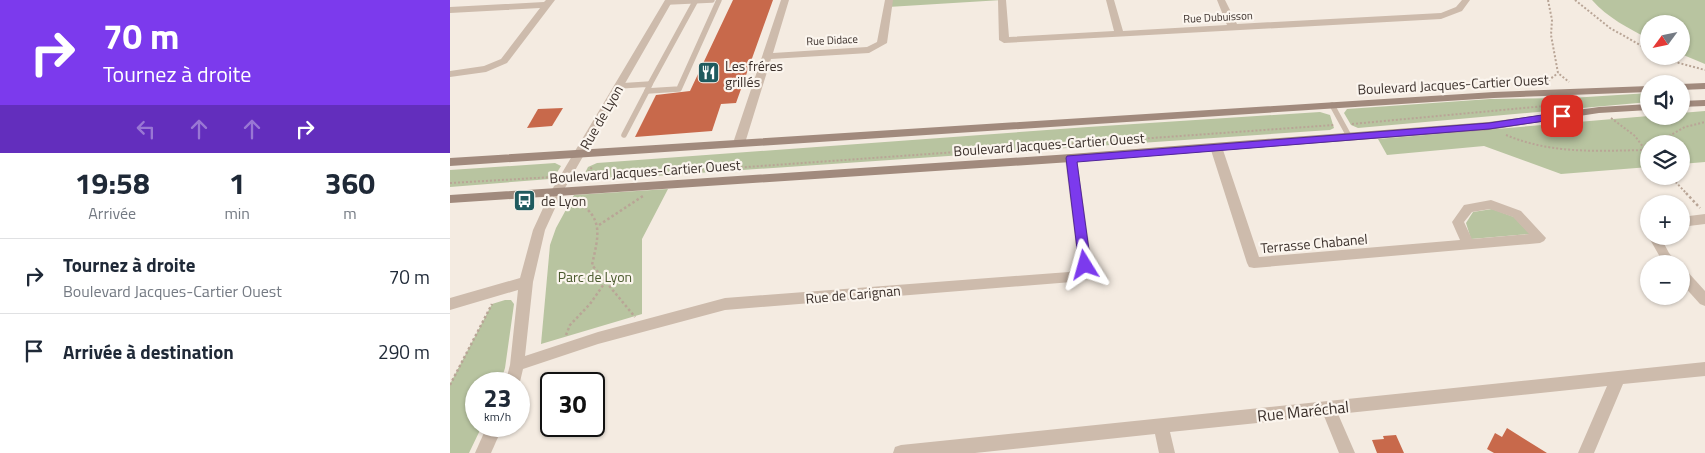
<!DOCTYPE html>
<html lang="fr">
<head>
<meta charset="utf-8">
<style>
  body { margin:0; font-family:"Titillium Web",sans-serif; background:#f2f2f3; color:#1f2937; height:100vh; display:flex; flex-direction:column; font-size:19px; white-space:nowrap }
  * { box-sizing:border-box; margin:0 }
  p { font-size:16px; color:#747a83 }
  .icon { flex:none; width:28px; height:28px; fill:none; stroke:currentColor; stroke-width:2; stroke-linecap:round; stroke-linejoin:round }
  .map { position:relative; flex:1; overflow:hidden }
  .panel { display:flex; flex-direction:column; background:#fff; width:450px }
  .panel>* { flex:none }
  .banner { background:#7c3aed; color:#fff; overflow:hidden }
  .needle { width:32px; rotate:237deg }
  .buttons { position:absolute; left:1190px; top:15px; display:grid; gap:10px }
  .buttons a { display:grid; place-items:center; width:50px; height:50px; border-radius:50%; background:#fff; box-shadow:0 1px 4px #0004; font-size:25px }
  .speed { position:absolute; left:15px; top:372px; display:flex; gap:10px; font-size:25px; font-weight:700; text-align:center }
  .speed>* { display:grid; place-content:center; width:65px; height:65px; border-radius:50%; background:#fff; box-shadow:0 1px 4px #0004; line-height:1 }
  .speed small { font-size:12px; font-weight:400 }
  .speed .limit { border:2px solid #111; border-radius:8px; background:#fff; color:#111 }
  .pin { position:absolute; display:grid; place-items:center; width:42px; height:42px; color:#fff; margin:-21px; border-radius:10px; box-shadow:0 2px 8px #0006 }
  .me { position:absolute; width:55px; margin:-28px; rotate:352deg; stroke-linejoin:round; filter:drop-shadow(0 0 4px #0008) }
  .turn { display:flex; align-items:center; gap:18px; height:105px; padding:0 20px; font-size:22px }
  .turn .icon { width:65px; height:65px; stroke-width:2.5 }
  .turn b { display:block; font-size:35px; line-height:42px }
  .lanes { display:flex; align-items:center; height:48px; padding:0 20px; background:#0003; justify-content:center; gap:25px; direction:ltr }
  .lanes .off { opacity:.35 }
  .eta { display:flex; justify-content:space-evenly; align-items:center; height:85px; text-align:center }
  .eta b { font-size:30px; font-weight:700; line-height:35px }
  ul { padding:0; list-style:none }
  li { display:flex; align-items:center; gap:15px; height:75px; padding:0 20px; border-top:1px solid #e0e1e3 }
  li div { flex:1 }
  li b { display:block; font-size:19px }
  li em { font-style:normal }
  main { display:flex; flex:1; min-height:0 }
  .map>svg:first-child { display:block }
</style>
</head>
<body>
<main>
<section class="panel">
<div class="banner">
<div class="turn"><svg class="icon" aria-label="right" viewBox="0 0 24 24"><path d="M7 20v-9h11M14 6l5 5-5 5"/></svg><div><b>70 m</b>Tournez à droite</div></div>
<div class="lanes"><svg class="icon off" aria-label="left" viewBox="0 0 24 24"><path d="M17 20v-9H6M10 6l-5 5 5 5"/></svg><svg class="icon off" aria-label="ahead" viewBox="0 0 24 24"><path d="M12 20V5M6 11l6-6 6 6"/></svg><svg class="icon off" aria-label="ahead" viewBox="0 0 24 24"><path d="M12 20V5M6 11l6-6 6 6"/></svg><svg class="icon" aria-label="right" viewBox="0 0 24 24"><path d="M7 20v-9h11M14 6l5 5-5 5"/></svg></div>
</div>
<div class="eta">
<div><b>19:58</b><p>Arrivée</p></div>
<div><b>1</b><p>min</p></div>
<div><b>360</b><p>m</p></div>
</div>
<ul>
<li><svg class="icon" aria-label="right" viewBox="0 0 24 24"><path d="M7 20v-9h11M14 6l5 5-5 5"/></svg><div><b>Tournez à droite</b><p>Boulevard Jacques-Cartier Ouest</p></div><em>70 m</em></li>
<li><svg class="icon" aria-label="arrive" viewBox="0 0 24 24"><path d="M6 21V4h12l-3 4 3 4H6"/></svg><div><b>Arrivée à destination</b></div><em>290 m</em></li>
</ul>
</section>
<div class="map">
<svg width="1255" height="453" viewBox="0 0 1255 453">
  <rect width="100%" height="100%" fill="#f4ebe1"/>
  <g fill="#b8c4a0">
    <polygon points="439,0 552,0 438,7"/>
    <path d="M1142,0H1255V64L1231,54V24H1199V39C1178,28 1158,18 1142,0Z"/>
    <polygon points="1199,93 1199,102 908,128 901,125 894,113 897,109 1040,99 1121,98"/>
    <polygon points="1255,111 1255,162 1231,164 1231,144 1199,144 1199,167 1111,174 1034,146 937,155 928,139 1199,116 1231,116 1231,113"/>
    <polygon points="870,112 880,115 884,128 880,130 131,181 138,167 147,163 638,127"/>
    <polygon points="105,163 111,166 106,174 100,179 0,187 0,170"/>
    <polygon points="218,189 192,239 192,314 91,344 100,245 106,228 124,195"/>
    <polygon points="1042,209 1064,217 1080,234 1021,239 1016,223 1023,212"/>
    <polygon points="55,300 61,300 64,304 55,368 50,384 26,384 26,426 32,426 19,453 0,453 0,384 42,304"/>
  </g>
  <g fill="#c8694b">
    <polygon points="283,0 323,0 286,103 271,104 262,131 185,137 206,95 240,91"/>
    <polygon points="113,108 102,126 77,128 88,109"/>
    <polygon points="1057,428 1097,453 1044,453 1037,449 1045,433 1052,437"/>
    <polygon points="946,435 954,453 927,453 922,440 934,439 933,436"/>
  </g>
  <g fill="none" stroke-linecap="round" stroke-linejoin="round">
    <g stroke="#b9a596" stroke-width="2" stroke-dasharray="2 2" stroke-linecap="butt">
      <polyline points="1098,0 1102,20 1101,35 1108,73 1119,82"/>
      <polyline points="1125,0 1160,28 1199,50"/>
      <polyline points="1213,56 1229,63 1255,70"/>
      <polyline points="1095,83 1108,73"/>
      <polyline points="1161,118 1185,136 1199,155"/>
      <polyline points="902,124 1106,105"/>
      <path d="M1056,135C1101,154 1146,151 1194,150L1199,147"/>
      <polyline points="1205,144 1235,127 1255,122"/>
      <polyline points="199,174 884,125"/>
      <polyline points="1220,176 1237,194"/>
      <polyline points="134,179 142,167"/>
      <polyline points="0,183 103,177"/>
    </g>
    <g stroke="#b9a596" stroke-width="2.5" stroke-dasharray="2.5 2.5" stroke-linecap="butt">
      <polyline points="1236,193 1250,208"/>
      <path d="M126,201C155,218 148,237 142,265L185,317"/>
      <polyline points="149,225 193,196"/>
      <polyline points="116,335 120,325 140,304 156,281"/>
      <polyline points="0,385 42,304"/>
    </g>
    <g stroke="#cdbbac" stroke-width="5.5">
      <polyline points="218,2 262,0"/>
      <polyline points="200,84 246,0"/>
      <polyline points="169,86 200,84 197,91 229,89 269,0"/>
      <polyline points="882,105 899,136"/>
      <polyline points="174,135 197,91"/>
    </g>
    <g fill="#cdbbac" fill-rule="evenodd">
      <polygon points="96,0 105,0 57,63 36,72 0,77 0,71 34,66 51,59 90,8 0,13 0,7 94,2"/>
      <path d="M215,0H223L112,193L95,230L83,282L75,356L148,332L275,298L619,272L628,263L615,158L621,154L627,158L642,265C638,272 630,280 622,282L275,310L148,344L73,369L69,386V384H55L60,365L68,290L0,310V298L70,278L83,230L100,193Z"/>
      <polygon points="331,0 339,0 323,53 417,47 427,42 435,0 443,0 437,43 419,53 321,59 295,143 289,147 285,146 283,143"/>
      <polygon points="548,0 556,0 559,37 664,31 656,0 664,0 673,31 777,25 767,0 775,0 787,24 991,13 1006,7 1012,0 1020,0 1012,11 991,19 554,43 549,40"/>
      <path d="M766,143L772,147L809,257L1010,240L1002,222L1014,205L1041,200L1071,211L1096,238L1094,241L1090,243L804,268L799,267L797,263L760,147ZM1040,209L1063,217L1079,234L1022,239L1014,222L1022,212Z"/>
      <polygon points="1255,214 1255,224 1231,227 1231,217"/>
      <polygon points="1199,234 1199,236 1210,236 1219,253 1228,264 1214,264 1198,236"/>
      <polygon points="1231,269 1236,270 1255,291 1255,306 1250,304 1231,283"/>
      <polygon points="1255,362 1255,376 1173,384 1144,453 1128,453 1157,386 888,414 905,453 889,453 874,416 720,432 725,453 709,453 705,434 525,453 443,453 445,447 451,445"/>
      <polygon points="37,426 53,426 41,453 25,453"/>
    </g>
    <g fill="#a18a7d" fill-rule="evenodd">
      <polygon points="1255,83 1255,89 1231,90 1231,84"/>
      <polygon points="1199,86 1199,92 1044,98 0,166 0,158 1044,92"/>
      <polygon points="1255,100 1255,106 1231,107 1231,101"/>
      <polygon points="1199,104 1199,110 1149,113 1039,130 621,162 0,203 0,195 621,154 1039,122 1149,107"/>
    </g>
  </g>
  <polygon fill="#7c3aed" stroke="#51269a" points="1112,112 1117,116 1116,118 1039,129 627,162 641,265 640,268 631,268 629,265 616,158 617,156 1039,123"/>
  <defs>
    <symbol id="restaurant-square" viewBox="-11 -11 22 22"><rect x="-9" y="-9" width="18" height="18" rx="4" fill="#1f5a5e" stroke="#fbf5ee"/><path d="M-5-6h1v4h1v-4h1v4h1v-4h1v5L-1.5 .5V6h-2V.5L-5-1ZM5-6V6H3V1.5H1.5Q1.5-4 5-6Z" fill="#fff"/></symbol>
    <symbol id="bus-square" viewBox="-11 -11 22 22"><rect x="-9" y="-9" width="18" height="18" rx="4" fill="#1f5a5e" stroke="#fbf5ee"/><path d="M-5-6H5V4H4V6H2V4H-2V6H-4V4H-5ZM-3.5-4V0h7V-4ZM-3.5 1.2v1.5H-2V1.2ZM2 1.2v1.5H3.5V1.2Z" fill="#fff"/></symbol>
  </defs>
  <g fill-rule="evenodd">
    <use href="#restaurant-square" x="246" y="60" width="25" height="25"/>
    <use href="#bus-square" x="62" y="188" width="25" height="25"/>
  </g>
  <g text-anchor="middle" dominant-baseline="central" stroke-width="4.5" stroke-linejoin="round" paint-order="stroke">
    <g font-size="11" fill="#3b302b" stroke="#fbf5ee">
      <text transform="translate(768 17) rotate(-3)">Rue Dubuisson</text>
      <text transform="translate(382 40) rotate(-3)">Rue Didace</text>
    </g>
    <g font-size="14" fill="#3b302b" stroke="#fbf5ee" text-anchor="start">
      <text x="275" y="65">Les fréres<tspan x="275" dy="16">grillés</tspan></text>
      <text x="91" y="200">de Lyon</text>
    </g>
    <g font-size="14" fill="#3b302b" stroke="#fbf5ee">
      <text transform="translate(1003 84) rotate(-3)">Boulevard Jacques-Cartier Ouest</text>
      <text transform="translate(151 117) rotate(-60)">Rue de Lyon</text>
      <text transform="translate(599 144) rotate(-4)">Boulevard Jacques-Cartier Ouest</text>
      <text transform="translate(195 171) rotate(-4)">Boulevard Jacques-Cartier Ouest</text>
      <text transform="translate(864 243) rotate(-5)">Terrasse Chabanel</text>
      <text transform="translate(403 294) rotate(-5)">Rue de Carignan</text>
    </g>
    <g font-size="14" fill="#4a5a2e" stroke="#fbf5ee">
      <text x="145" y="276">Parc de Lyon</text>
    </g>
    <g font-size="16" fill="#3b302b" stroke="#fbf5ee">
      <text transform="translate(853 411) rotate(-6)">Rue Maréchal</text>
    </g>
  </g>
</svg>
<div class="buttons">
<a><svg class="needle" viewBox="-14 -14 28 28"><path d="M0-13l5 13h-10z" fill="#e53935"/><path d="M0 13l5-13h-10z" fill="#747a83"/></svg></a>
<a><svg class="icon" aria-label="sound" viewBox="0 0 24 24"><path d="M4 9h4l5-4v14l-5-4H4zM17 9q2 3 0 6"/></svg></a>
<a><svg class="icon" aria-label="layers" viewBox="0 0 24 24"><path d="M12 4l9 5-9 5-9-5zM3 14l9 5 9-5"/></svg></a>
<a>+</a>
<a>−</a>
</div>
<div class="speed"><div>23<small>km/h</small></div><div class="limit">30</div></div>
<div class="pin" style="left:1112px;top:116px;background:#d93025"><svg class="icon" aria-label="arrive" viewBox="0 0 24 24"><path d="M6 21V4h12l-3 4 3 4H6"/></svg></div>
<svg class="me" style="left:635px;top:265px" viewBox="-20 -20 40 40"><path d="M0-17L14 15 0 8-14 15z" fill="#7c3aed" stroke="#fff" stroke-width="4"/></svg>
</div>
</main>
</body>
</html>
